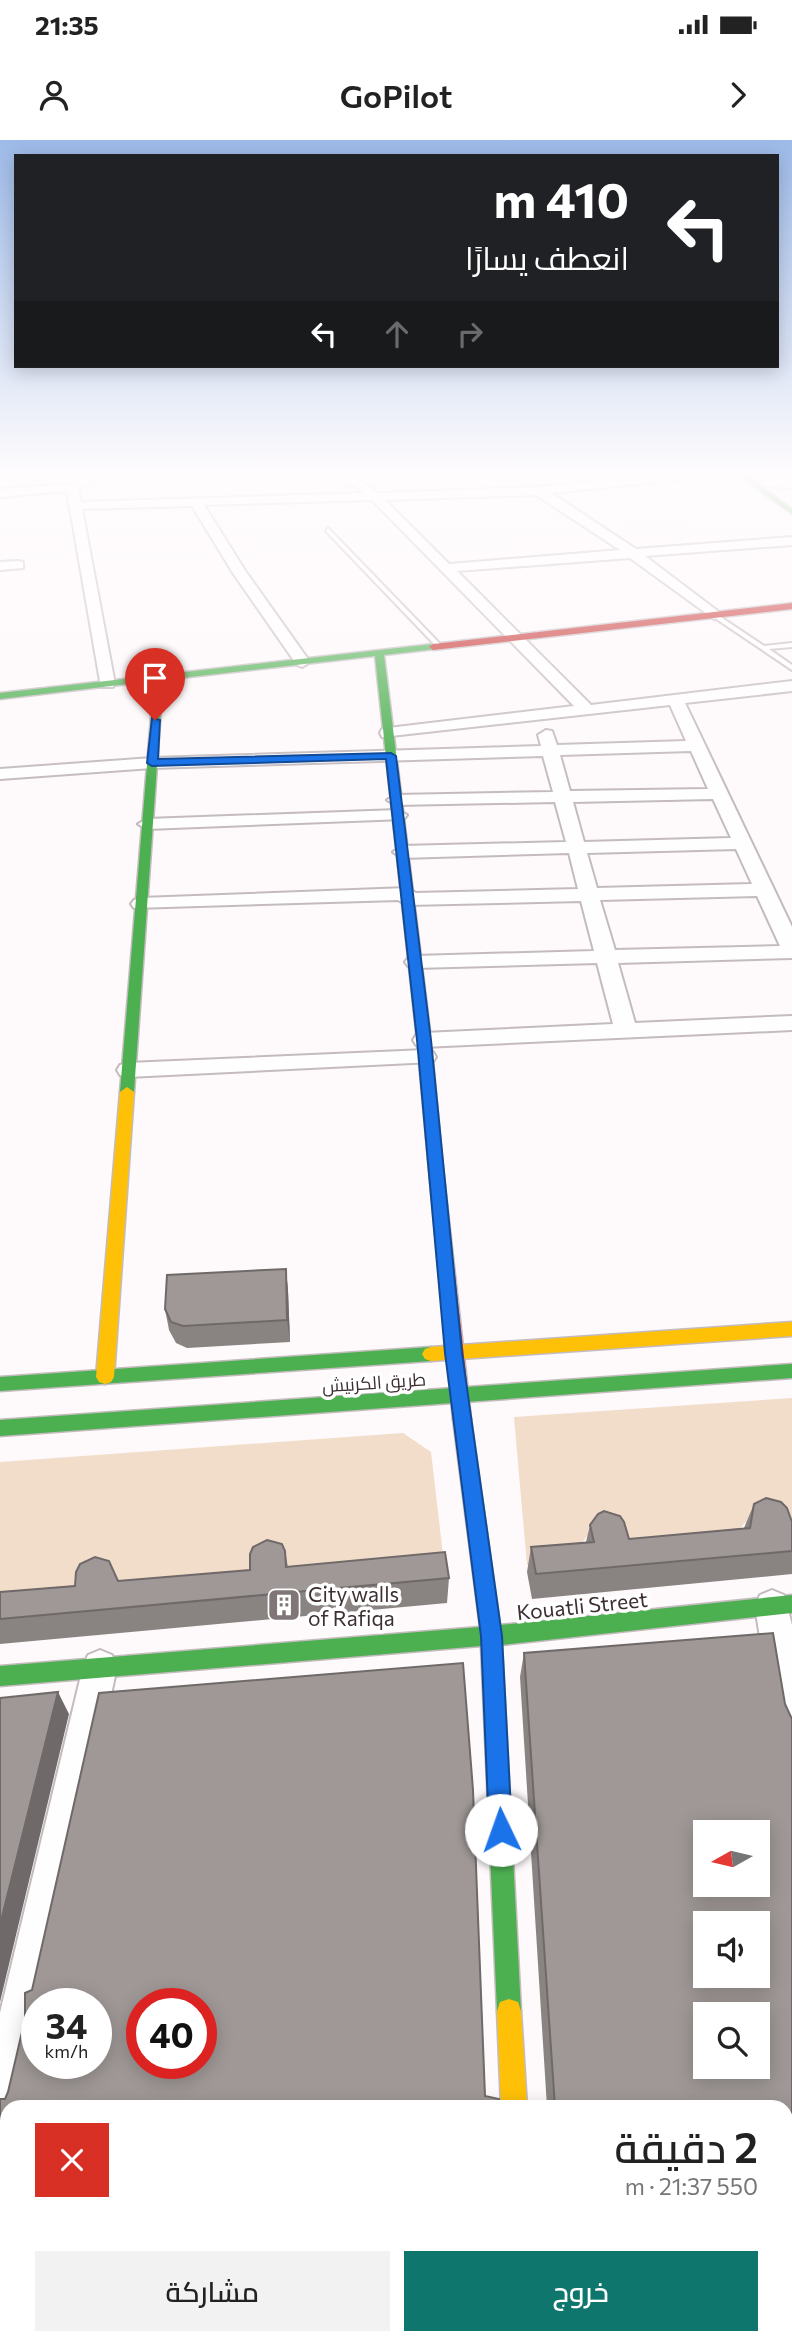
<!DOCTYPE html>
<html lang="ar">
<head>
<meta charset="utf-8">
<style>
  body { margin:0; font-family:Commissioner,Cairo,sans-serif; background:#f2f2f2; color:#222; direction:rtl; height:100vh; display:flex; flex-direction:column; font-size:26px; white-space:nowrap }
  * { box-sizing:border-box; margin:0 }
  p { font-size:23px; color:#767676 }
  .icon { flex:none; width:38px; height:38px; fill:none; stroke:currentColor; stroke-width:2; stroke-linecap:round; stroke-linejoin:round }
  .map { position:relative; flex:1; overflow:hidden; direction:ltr }
  .side { position:absolute; left:0px; top:1960px; width:793px; height:245px; display:flex; flex-direction:column; background:#fff; border-radius:21px 21px 0 0; box-shadow:0 4px 18px #0003; direction:rtl }
  .side>* { flex:none }
  .hud { position:absolute; left:14px; top:14px; width:765px; height:214px; border-radius:0px; box-shadow:0 4px 18px #0003; direction:rtl; background:#202124; color:#fff; overflow:hidden }
  .needle { width:46px; rotate:262deg }
  .buttons { position:absolute; left:693px; top:1680px; display:grid; gap:14px }
  .buttons a { display:grid; place-items:center; width:77px; height:77px; border-radius:0px; background:#fff; box-shadow:0 4px 18px #0003; font-size:35px }
  .speed { position:absolute; left:21px; top:1848px; display:flex; gap:14px; font-size:35px; font-weight:700; text-align:center }
  .speed>* { display:grid; place-content:center; width:91px; height:91px; border-radius:50%; background:#fff; box-shadow:0 4px 18px #0003; line-height:1 }
  .speed small { font-size:18px; font-weight:400 }
  .speed .limit { border:10px solid #d22; background:#fff; color:#111 }
  .pin { position:absolute; display:grid; place-items:center; width:60px; height:60px; color:#fff; margin:-72px -30px; border-radius:50% 50% 50% 0; rotate:-45deg; box-shadow:0 0 7px #0007 }
  .pin .icon { rotate:45deg }
  .me { position:absolute; width:77px; margin:-38px; rotate:357deg; stroke-linejoin:round; filter:drop-shadow(0 0 5px #0008) }
  .turn { display:flex; align-items:center; gap:24px; height:147px; padding:0 35px; font-size:32px }
  .turn .icon { width:91px; height:91px; stroke-width:2.5 }
  .turn b { display:block; font-size:49px; line-height:60px }
  .lanes { display:flex; align-items:center; height:66px; padding:0 35px; background:#0003; justify-content:center; gap:35px; direction:ltr }
  .lanes .off { opacity:.35 }
  .round { display:grid; place-items:center; flex:none; width:74px; height:74px; border-radius:0px; background:#f2f2f2 }
  .head { display:flex; align-items:center; justify-content:space-between; height:119px; padding:0 35px }
  h1 { font-size:42px; font-weight:600; line-height:52px }
  .action { display:flex; gap:14px; margin-top:auto; padding:14px 35px }
  .action a { flex:1; height:80px; border-radius:0px; background:#0f766e; color:#fff; font-size:28px; font-weight:600; line-height:80px; text-align:center }
  .action a+a { background:#f2f2f2; color:#222 }
  .status { display:flex; justify-content:space-between; align-items:center; height:49px; padding:0 35px; background:#fff; direction:ltr }
  .status svg { height:19px; fill:currentColor }
  header { display:flex; justify-content:space-between; align-items:center; height:91px; padding:0 35px; background:#fff; font-size:32px; font-weight:600 }
  .map>svg:first-child { display:block }
</style>
</head>
<body>
<div class="status"><b>21:35</b><svg viewBox="0 0 49 12"><path d="M0 12V9h3v3zM5 12V6h3v6zM10 12V3h3v9zM15 12V0h3v12zM26 1h20v11H26zM47 4h2v5h-2z"/></svg></div>
<header><svg class="icon" aria-label="forward" viewBox="0 0 24 24"><path d="M9 5l7 7-7 7"/></svg>GoPilot<svg class="icon" aria-label="person" viewBox="0 0 24 24"><circle cx="12" cy="8" r="4"/><path d="M4 21q1-7 8-7t8 7"/></svg></header>
<div class="map">
<svg width="792" height="2205" viewBox="0 0 792 2205">
  <rect width="100%" height="100%" fill="#fef9fa"/>
  <g fill="#f2ddca">
    <path d="M792,1258V1404L753,1379C744,1382 740,1386 738,1396L626,1419L588,1395C579,1405 580,1411 583,1423L527,1425L514,1277Z"/>
    <polygon points="403,1293 431,1312 445,1432 293,1434 289,1426 281,1421 254,1430 121,1443 114,1438 0,1473 0,1322"/>
  </g>
  <g fill="none" stroke-linecap="round" stroke-linejoin="round">
    <defs>
      <g id="lane">
        <polygon points="328,388 441,505 441,507 437,507 326,391"/>
        <polygon points="712,474 716,474 764,506 792,503 792,507 769,509 792,525 792,530 712,476"/>
      </g>
      <g id="street">
        <path d="M91,335H108L78,349L81,362L364,353L357,347L321,335C344,335 361,338 378,353L539,347L658,335H699L693,338L551,353L636,409L792,397V405L645,416L719,472L721,475L714,479L630,418L457,431L591,565L792,541V551L685,563L792,787V818L618,823L635,883L792,876V890L424,907L416,905L413,900L416,895L424,893L613,884L597,823L415,828L408,826L405,822L408,818L415,816L594,811L581,761L407,765L398,760L134,768L131,764L134,760L141,758L407,748L416,753L578,749L569,713L402,718L393,712L402,706L566,702L555,662L396,665L387,660L396,655L553,652L543,616L152,628L0,639V629L152,618L541,606L538,595L546,590L552,591L557,605L686,601L670,565L382,597L380,593L382,589L388,588L574,566L372,360L204,365L246,432L310,522L302,527L297,525L233,433L192,366L82,369L115,544L113,547H101L67,351L0,357V349L70,344ZM536,355L620,410L449,424L385,360ZM691,611L708,649L570,651L560,615ZM713,659L731,698L584,702L573,662ZM736,709L752,744L597,748L587,713ZM757,756L780,806L615,810L600,760Z"/>
        <polygon points="767,339 792,340 792,348 763,346 763,340"/>
        <polygon points="18,421 23,422 23,428 0,430 0,422"/>
        <polygon points="398,670 407,675 404,679 147,689 138,684 147,679"/>
        <polygon points="425,910 433,912 436,917 433,922 128,937 120,935 117,930 120,925 128,923"/>
        <polygon points="772,1450 784,1455 792,1485 792,1604 779,1599 774,1586 755,1466 760,1455"/>
        <polygon points="100,1510 112,1515 117,1527 43,1864 37,1864 37,1892 21,1962 19,1967 7,1967 7,1980 0,1983 0,1873 83,1527 88,1515"/>
      </g>
      <g id="fast">
        <polygon points="738,335 746,335 792,369 792,374"/>
        <polygon points="433,504 437,507 436,509 384,515 431,900 442,1019 440,1023 430,1023 428,1019 417,900 375,516 163,540 134,952 132,955 122,955 120,952 154,541 0,559 0,553"/>
        <polygon points="431,1207 437,1209 440,1214 437,1219 431,1221 0,1251 0,1237"/>
        <polygon points="792,1224 792,1238 0,1296 0,1280"/>
        <polygon points="462,1272 468,1274 471,1279 500,1485 792,1455 792,1473 502,1505 521,1871 518,1880 509,1883 500,1880 497,1871 481,1506 0,1546 0,1526 480,1487 453,1279 456,1274"/>
      </g>
      <g id="slow">
        <polygon points="127,947 134,952 114,1237 111,1242 105,1244 99,1242 96,1237 120,952"/>
        <polygon points="792,1182 792,1196 431,1221 425,1219 422,1214 425,1209 431,1207"/>
        <polygon points="509,1859 518,1862 521,1871 527,1967 501,1967 497,1871 500,1862"/>
        <rect x="511" y="2198" width="28" height="7"/>
      </g>
      <g id="jam">
        <polygon points="792,463 792,469 433,510 429,507 433,504"/>
        <polygon points="435,1014 442,1019 471,1279 468,1284 462,1286 456,1284 453,1279 428,1019"/>
      </g>
    </defs>
    <use href="#lane" stroke="#c4bbbe" stroke-width="4"/>
    <use href="#street" stroke="#c4bbbe" stroke-width="4"/>
    <use href="#fast" stroke="#c4bbbe" stroke-width="3"/>
    <use href="#slow" stroke="#c4bbbe" stroke-width="3"/>
    <use href="#jam" stroke="#c4bbbe" stroke-width="3"/>
    <polyline stroke="#e4e2e2" stroke-width="2" stroke-dasharray="1 2.5" stroke-linecap="butt" points="626,387 689,381"/>
    <use href="#lane" fill="#fffefe" fill-rule="evenodd"/>
    <use href="#street" fill="#fffefe" fill-rule="evenodd"/>
    <use href="#fast" fill="#4caf50" fill-rule="evenodd"/>
    <use href="#slow" fill="#ffc107" fill-rule="evenodd"/>
    <use href="#jam" fill="#c62828" fill-rule="evenodd"/>
  </g>
  <g fill="#898381">
    <polygon points="286,1129 288,1151 290,1202 187,1208 176,1203 169,1190 165,1169"/>
    <polygon points="754,1364 792,1382 792,1434 532,1459 527,1432 531,1407 586,1402 590,1385 629,1399 744,1388"/>
    <polygon points="285,1411 288,1427 449,1438 447,1463 0,1504 0,1452 250,1430"/>
    <polygon points="524,1513 785,1564 792,1579 792,2185 786,2184 786,1967 547,1967 520,1537"/>
  </g>
  <g fill="#6f6a69">
    <polygon points="286,1129 288,1151 290,1202 287,1180"/>
    <polygon points="58,1552 69,1574 0,1862 0,1785"/>
  </g>
  <g fill="#9f9896" stroke="#6f6a69" stroke-width="2" fill-rule="evenodd">
    <polygon points="286,1129 287,1180 183,1186 171,1182 165,1169 167,1135"/>
    <polygon points="766,1358 781,1362 787,1368 792,1382 792,1411 536,1434 531,1407 594,1402 590,1385 598,1374 604,1371 620,1376 624,1382 629,1399 750,1388 754,1364"/>
    <polygon points="267,1400 282,1404 285,1411 286,1427 445,1412 449,1438 0,1479 0,1452 75,1446 76,1432 80,1424 95,1417 109,1421 118,1441 250,1430 250,1414 253,1407"/>
    <path d="M773,1493L785,1564L792,1579V2182L786,2181V1967H555L524,1513ZM705,1692H758V1745H705ZM705,1783H758V1836H705ZM705,1874H758V1927H705Z"/>
    <path d="M463,1523L473,1650L485,1956L499,1959L500,1967H7V2179H0V1959H5L8,1952L25,1879V1853L32,1850L99,1553ZM37,1864H96V1923H37ZM142,1864H201V1923H142Z"/>
    <polygon points="58,1552 0,1785 0,1558"/>
  </g>
  <linearGradient id="sky" x2="0" y2="1"><stop stop-color="#9dbae8"/><stop offset="0.52" stop-color="#fffcfd"/><stop offset="1" stop-color="#fffcfd" stop-opacity="0"/></linearGradient>
  <rect width="792" height="644" fill="url(#sky)"/>
  <polygon fill="#1a73e8" stroke="#114b97" stroke-width="2" points="152,578 160,580 158,619 391,613 396,616 431,900 462,1213 502,1496 512,1690 509,1698 501,1701 493,1698 489,1690 481,1496 445,1213 417,900 386,619 152,626 147,623"/>
  <defs>
    <symbol id="building-square" viewBox="-11 -11 22 22"><rect x="-9" y="-9" width="18" height="18" rx="4" fill="#807577" stroke="#fff"/><path d="M-4-6H4V6H1V3H-1V6H-4ZM-2.5-4.3h1.7v1.8h-1.7ZM.8-4.3h1.7v1.8H.8ZM-2.5-1h1.7V.8h-1.7ZM.8-1h1.7V.8H.8Z" fill="#fff"/></symbol>
  </defs>
  <g fill-rule="evenodd">
    <use href="#building-square" x="265" y="1446" width="38" height="38"/>
  </g>
  <g text-anchor="middle" dominant-baseline="central" stroke-width="7" stroke-linejoin="round" paint-order="stroke">
    <g font-size="18" fill="#3c2e31" stroke="#fff">
      <text transform="translate(374 1242) rotate(-4)">طريق الكرنيش</text>
    </g>
    <g font-size="21" fill="#3c2e31" stroke="#fff" text-anchor="start">
      <text x="308" y="1453">City walls<tspan x="308" dy="24">of Rafiqa</tspan></text>
    </g>
    <g font-size="21" fill="#3c2e31" stroke="#fff">
      <text transform="translate(582 1465) rotate(-6)">Kouatli Street</text>
    </g>
  </g>
</svg>
<div class="buttons">
<a><svg class="needle" viewBox="-14 -14 28 28"><path d="M0-13l5 13h-10z" fill="#e53935"/><path d="M0 13l5-13h-10z" fill="#767676"/></svg></a>
<a><svg class="icon" aria-label="sound" viewBox="0 0 24 24"><path d="M4 9h4l5-4v14l-5-4H4zM17 9q2 3 0 6"/></svg></a>
<a><svg class="icon" aria-label="search" viewBox="0 0 24 24"><circle cx="10" cy="10" r="6"/><path d="M15 15l6 6"/></svg></a>
</div>
<div class="speed"><div>34<small>km/h</small></div><div class="limit">40</div></div>
<div class="pin" style="left:155px;top:580px;background:#d93025"><svg class="icon" aria-label="arrive" viewBox="0 0 24 24"><path d="M6 21V4h12l-3 4 3 4H6"/></svg></div>
<svg class="me" style="left:501px;top:1690px" viewBox="-20 -20 40 40"><circle r="19" fill="#fff"/><path d="M0-13L10 11 0 6-10 11z" fill="#1a73e8"/></svg>
<div class="hud">
<div class="turn"><svg class="icon" aria-label="left" viewBox="0 0 24 24"><path d="M17 20v-9H6M10 6l-5 5 5 5"/></svg><div><b>410 m</b>انعطف يسارًا</div></div>
<div class="lanes"><svg class="icon" aria-label="left" viewBox="0 0 24 24"><path d="M17 20v-9H6M10 6l-5 5 5 5"/></svg><svg class="icon off" aria-label="ahead" viewBox="0 0 24 24"><path d="M12 20V5M6 11l6-6 6 6"/></svg><svg class="icon off" aria-label="right" viewBox="0 0 24 24"><path d="M7 20v-9h11M14 6l5 5-5 5"/></svg></div>
</div>
<section class="side">
<div class="head"><div><h1>2 دقيقة</h1><p>550 m · 21:37</p></div><a class="round" style="background:#d93025;color:#fff"><svg class="icon" aria-label="close" viewBox="0 0 24 24"><path d="M6 6l12 12M18 6L6 18"/></svg></a></div>
<div class="action"><a>خروج</a><a>مشاركة</a></div>
</section>
</div>
</body>
</html>
